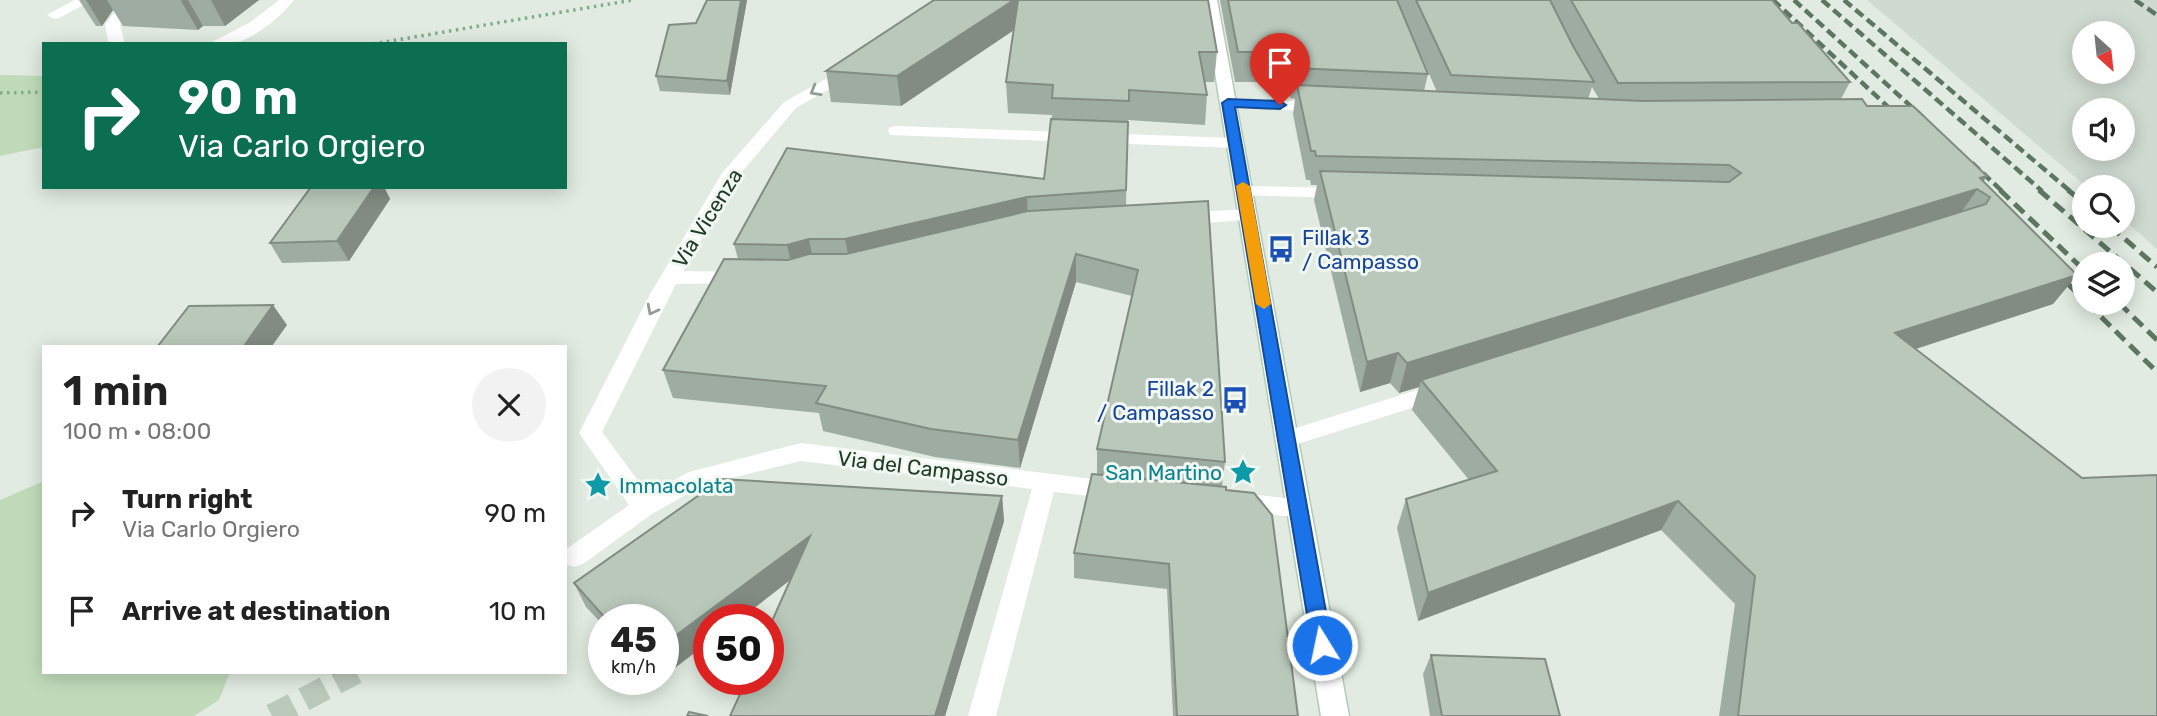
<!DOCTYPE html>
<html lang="en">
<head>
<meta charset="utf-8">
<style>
  body { margin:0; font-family:Rubik,sans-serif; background:#f2f2f2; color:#222; height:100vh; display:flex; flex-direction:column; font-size:26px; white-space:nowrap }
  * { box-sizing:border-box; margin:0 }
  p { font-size:23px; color:#767676 }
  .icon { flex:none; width:38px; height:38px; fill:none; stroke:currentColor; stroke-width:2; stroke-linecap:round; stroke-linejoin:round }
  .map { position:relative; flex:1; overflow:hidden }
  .side { position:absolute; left:42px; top:345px; width:525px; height:329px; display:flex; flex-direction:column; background:#fff; border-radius:0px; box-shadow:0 4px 18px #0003 }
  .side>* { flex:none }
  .top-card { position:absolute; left:42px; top:42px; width:525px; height:147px; border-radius:0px; box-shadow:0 4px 18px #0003; background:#0b6e4f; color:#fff; overflow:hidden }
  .needle { width:46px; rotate:153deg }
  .tools { position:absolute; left:2072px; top:21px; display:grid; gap:14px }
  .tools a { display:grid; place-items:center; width:63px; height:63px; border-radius:50%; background:#fff; box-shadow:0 4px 18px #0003; font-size:35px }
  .speed { position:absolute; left:588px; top:604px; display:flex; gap:14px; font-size:35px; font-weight:700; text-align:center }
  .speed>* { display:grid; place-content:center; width:91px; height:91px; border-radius:50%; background:#fff; box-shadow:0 4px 18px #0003; line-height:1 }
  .speed small { font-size:18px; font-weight:400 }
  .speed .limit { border:10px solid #d22; background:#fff; color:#111 }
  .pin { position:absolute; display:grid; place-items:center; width:60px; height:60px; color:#fff; margin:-72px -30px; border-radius:50% 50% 50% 0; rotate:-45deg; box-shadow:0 0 7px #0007 }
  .pin .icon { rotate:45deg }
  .me { position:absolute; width:77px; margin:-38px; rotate:350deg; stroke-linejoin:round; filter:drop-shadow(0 0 5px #0008) }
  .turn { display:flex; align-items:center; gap:24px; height:147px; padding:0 21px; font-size:32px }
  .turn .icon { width:91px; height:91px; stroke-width:2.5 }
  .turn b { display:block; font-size:49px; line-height:60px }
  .round { display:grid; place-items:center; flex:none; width:74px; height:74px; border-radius:37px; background:#f2f2f2 }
  .summary { display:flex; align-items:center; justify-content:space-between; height:119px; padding:0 21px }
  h1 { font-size:42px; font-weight:600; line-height:52px }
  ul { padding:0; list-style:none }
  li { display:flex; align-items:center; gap:21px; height:98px; padding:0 21px }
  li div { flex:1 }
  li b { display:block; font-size:26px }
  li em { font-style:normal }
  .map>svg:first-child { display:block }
</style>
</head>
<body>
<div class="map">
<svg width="2157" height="716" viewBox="0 0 2157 716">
  <rect width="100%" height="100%" fill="#e1ebe1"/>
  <path fill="#cfdad0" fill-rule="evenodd" d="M1867,0H2157V249L2123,219V187H2087ZM2084,33H2123V72H2084ZM2084,110H2123V149H2084Z"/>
  <g fill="#c1dbba">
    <polygon points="0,75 44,76 44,147 0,156"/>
    <polygon points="44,481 44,672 230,672 219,700 194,716 0,716 0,500"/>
  </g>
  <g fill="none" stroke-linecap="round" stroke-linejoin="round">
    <polyline stroke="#bbc8bc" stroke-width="24" stroke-dasharray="24 12" stroke-linecap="butt" points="272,716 356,672"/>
    <defs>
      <polygon id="secondary" points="1203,0 1217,0 1349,716 1321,716"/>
    </defs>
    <use href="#secondary" stroke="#b4cab8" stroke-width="3"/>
    <g stroke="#82ad8b" stroke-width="3.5" stroke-dasharray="2.5 4.5" stroke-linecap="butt">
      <polyline points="373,44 633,0"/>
      <polyline points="0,93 44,92"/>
    </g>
    <g fill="#fff" fill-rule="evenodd">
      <polygon points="74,0 93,0 59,18 54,19 47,15"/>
      <polygon points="123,0 138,0 120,25 125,44 109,44 105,25"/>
      <path d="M279,0H294C280,18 254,39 231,44C224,45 215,44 208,44L249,23Z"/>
      <polygon points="851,65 857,67 859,70 857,73 796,108 736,179 683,271 741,272 748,273 751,278 748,283 676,284 602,432 648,494 689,472 801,443 1125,483 1129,490 1125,497 1117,499 1054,492 996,716 968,716 1032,489 801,461 703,485 652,514 583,564 574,567 565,564 565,550 629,505 579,433 649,296 722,173 784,102"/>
      <polygon points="1228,98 1320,102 1328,107 1320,112 1222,106 1220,103"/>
      <polygon points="896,126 1235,138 1244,143 1235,148 890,135 888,131 890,127"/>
      <polygon points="1244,186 1343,188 1352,193 1343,198 1238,195 1235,191 1238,187"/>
      <polygon points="1248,209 1255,211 1257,215 1255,219 1180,225 1171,219 1180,213"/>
      <polygon points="1442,382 1450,384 1453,390 1450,396 1288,447 1280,445 1277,439 1280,433"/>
      <polygon points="1236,493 1296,499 1304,501 1308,508 1304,515 1296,517 1236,511 1228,509 1224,502 1228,495"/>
    </g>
    <use href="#secondary" fill="#fff" fill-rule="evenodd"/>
    <g stroke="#5c7663" stroke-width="4.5" stroke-dasharray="10 5" stroke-linecap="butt">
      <polyline points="1773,0 1900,118"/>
      <polyline points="1794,0 1926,120"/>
      <polyline points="1822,0 2042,191"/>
      <polyline points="1844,0 2070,191"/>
      <polyline points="2135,0 2157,15"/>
      <polyline points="1972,163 2002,191"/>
    </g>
    <g stroke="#5c7663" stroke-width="5" stroke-dasharray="13 7" stroke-linecap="butt">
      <polyline points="2000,190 2084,270"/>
      <polyline points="2039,190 2157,292"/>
      <polyline points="2068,190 2084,203"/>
      <polyline points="2110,226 2157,267"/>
      <polyline points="2054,270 2084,300"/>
      <polyline points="2087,303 2157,372"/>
      <polyline points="2119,303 2157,340"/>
    </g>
  </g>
  <g fill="#9faca1" fill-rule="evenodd">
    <polygon points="79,0 259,0 225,26 203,26 198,30 123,26 113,10 102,26 96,26"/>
    <polygon points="707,0 747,0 730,95 660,91 656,76 696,23"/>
    <polygon points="934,0 1217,52 1214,82 1205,82 1207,95 1205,125 1128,120 1126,205 1225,462 1222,486 1226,490 1298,716 1173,716 1167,589 1074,578 1074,553 1097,474 1097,449 1132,296 1076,282 1020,468 935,457 823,431 819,413 673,398 663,370 738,259 734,244 1044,179 1052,115 1008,113 1006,82 1014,30 901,106 831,102 826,71"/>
    <path d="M1220,0H1397L1428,74L1424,91L1437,92L1397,0H1772L1792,23L1850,82L1841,99L1867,106L1987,176L1983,182L2077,275L2053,304L1916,349L2157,716H1719L1735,604L1661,530L1418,621L1397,528L1406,499L1469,480L1412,410L1419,387L1399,393L1390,383L1360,392L1314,200L1317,185H1311L1310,180H1306L1293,114L1295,99L1290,98L1286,82H1235ZM1592,87L1599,99H1588Z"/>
    <polygon points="311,187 384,187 390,199 349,261 282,263 270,243"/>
    <polygon points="1002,496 1004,521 945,716 730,716 790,580 663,620 604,620 604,626 586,607 574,583"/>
    <polygon points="1431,655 1560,716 1430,716 1423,674"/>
  </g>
  <g fill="#828c83">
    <polygon points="86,0 107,0 113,10 102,26"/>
    <polygon points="182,0 188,0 203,26 198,30 181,1"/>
    <polygon points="211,0 259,0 225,26"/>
    <polygon points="741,0 747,0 730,95 727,81"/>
    <polygon points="1014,0 1019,0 1020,26 901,106 897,76"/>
    <polygon points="1987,176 1957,218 1421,380 1419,387 1399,393 1407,363"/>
    <polygon points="374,187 384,187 390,199 349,261 337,241"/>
    <polygon points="1027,197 1028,221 850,264 845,239"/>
    <polygon points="809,239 814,264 793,270 787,245"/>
    <polygon points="1076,254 1076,282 1020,468 1018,440"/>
    <polygon points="2077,275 2053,304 1875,362 1895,333"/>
    <polygon points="273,305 287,325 272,346 244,346"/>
    <polygon points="1398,353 1390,383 1360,392 1367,362"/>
    <polygon points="1002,496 1004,521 945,716 935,716"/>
    <polygon points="1678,501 1661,530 1418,621 1428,593"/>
    <polygon points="810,536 816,560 739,620 709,620 709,642 663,677 663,645"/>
    <polygon points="653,679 661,679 655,683"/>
  </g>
  <g fill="#b9c8bb" stroke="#828c83" stroke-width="2">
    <polygon points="707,0 741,0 727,81 656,76 669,25 696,23"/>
    <polygon points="934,0 1014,0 897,76 826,71"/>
    <polygon points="1018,0 1208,0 1217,52 1199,52 1207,95 1129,90 1129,101 1052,98 1053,85 1006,82"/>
    <polygon points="1228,0 1397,0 1428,74 1294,68 1291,52 1238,52"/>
    <polygon points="1416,0 1550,0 1573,46 1594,82 1451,75"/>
    <polygon points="1571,0 1772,0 1792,23 1798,23 1850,82 1618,83"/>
    <polygon points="1297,85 1642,101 1862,99 1867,106 1913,106 1987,176 1980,178 2077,275 1895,333 2082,478 2156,475 2157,476 2157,716 1738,716 1755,576 1678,501 1428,593 1406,499 1497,471 1421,380 1986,204 1990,197 1977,189 1407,363 1398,353 1367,362 1320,171 1729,182 1741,173 1729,165 1316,156 1315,151 1311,151"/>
    <polygon points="1051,119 1128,122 1126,190 1027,197 845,239 809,239 787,245 734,244 787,148 1044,179"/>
    <polygon points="311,187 374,187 337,241 270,243"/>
    <polygon points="1208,201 1225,462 1097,449 1138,270 1076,254 1018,440 931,429 816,403 826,386 663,370 724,259 788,260 809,254 846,254 1028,211"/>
    <polygon points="273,305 244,346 158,346 189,306"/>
    <polygon points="1092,474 1226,487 1226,490 1254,493 1272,515 1298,716 1177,716 1169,564 1074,553"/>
    <polygon points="722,479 1002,496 935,716 730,716 747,679 768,679 768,630 810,536 663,645 663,620 607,620 574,583"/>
    <polygon points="1431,655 1545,659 1560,716 1442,716"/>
    <polygon points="689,712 708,716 687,716"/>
  </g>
  <defs><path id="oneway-chevron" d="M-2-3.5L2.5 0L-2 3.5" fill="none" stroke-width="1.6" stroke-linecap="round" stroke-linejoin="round" transform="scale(1.75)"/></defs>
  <g stroke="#909c94">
    <use href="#oneway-chevron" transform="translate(815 91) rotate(150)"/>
    <use href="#oneway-chevron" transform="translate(652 310) rotate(117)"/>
  </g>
  <polygon fill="#1a73e8" stroke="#114b97" stroke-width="2" points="1228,99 1280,101 1286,105 1280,109 1235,107 1332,645 1329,651 1322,654 1315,651 1312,645 1222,103"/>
  <polygon fill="#f59e0b" points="1243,182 1250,186 1271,304 1264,309 1256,304 1236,186"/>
  <defs>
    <symbol id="bus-bare" viewBox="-9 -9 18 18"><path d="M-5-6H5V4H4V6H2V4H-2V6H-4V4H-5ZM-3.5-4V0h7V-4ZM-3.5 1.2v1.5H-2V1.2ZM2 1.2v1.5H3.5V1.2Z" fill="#1a4fb4" stroke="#f1f7f1" stroke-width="2.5" paint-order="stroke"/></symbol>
    <symbol id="sight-bare" viewBox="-9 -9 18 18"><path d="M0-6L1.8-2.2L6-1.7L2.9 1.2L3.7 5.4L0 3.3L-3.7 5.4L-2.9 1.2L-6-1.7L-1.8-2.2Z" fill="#0f9aa8" stroke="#f1f7f1" stroke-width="2.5" paint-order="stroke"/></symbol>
  </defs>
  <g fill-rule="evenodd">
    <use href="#bus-bare" x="1262" y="230" width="38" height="38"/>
    <use href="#bus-bare" x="1216" y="381" width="38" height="38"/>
    <use href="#sight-bare" x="1224" y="453" width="38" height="38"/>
    <use href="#sight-bare" x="579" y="466" width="38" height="38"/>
  </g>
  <g text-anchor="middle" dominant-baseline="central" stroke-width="6" stroke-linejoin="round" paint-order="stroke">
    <g font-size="21" fill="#223a28" stroke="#f1f7f1">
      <text transform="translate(707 218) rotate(-58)">Via Vicenza</text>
      <text transform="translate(923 468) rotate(7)">Via del Campasso</text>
    </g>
    <g font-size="21" fill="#164399" stroke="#f1f7f1" text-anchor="start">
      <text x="1302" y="237">Fillak 3<tspan x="1302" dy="24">/ Campasso</tspan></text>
      <text x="1214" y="388" text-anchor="end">Fillak 2<tspan x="1214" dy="24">/ Campasso</tspan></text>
    </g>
    <g font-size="21" fill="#0d838f" stroke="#f1f7f1" text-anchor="end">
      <text x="1222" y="472">San Martino</text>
      <text x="619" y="485" text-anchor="start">Immacolata</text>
    </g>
  </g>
</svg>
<div class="tools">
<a><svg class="needle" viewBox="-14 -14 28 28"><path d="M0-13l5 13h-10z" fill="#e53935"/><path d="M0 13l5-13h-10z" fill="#767676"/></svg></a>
<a><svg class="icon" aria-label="sound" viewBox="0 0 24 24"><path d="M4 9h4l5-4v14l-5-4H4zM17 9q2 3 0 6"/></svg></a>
<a><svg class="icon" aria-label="search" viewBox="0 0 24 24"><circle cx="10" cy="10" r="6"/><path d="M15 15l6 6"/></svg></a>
<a><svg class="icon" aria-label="layers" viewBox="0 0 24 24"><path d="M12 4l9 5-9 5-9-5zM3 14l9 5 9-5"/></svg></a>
</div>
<div class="speed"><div>45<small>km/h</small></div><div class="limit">50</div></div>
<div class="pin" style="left:1280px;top:105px;background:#d93025"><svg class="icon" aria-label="arrive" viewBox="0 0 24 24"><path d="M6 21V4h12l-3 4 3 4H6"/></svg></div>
<svg class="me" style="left:1322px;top:645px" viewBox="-20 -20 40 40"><circle r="17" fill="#1a73e8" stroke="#fff" stroke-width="3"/><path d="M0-11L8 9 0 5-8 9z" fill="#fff"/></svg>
<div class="top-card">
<div class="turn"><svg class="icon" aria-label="right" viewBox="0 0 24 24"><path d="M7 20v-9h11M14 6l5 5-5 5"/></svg><div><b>90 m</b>Via Carlo Orgiero</div></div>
</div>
<section class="side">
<div class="summary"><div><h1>1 min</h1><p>100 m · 08:00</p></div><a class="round"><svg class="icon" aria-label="close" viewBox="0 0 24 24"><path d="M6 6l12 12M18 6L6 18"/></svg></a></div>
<ul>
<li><svg class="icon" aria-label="right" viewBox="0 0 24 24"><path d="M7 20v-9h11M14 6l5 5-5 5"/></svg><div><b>Turn right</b><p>Via Carlo Orgiero</p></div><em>90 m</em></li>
<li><svg class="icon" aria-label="arrive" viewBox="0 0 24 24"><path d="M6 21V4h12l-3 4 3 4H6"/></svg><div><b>Arrive at destination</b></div><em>10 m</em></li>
</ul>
</section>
</div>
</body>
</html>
